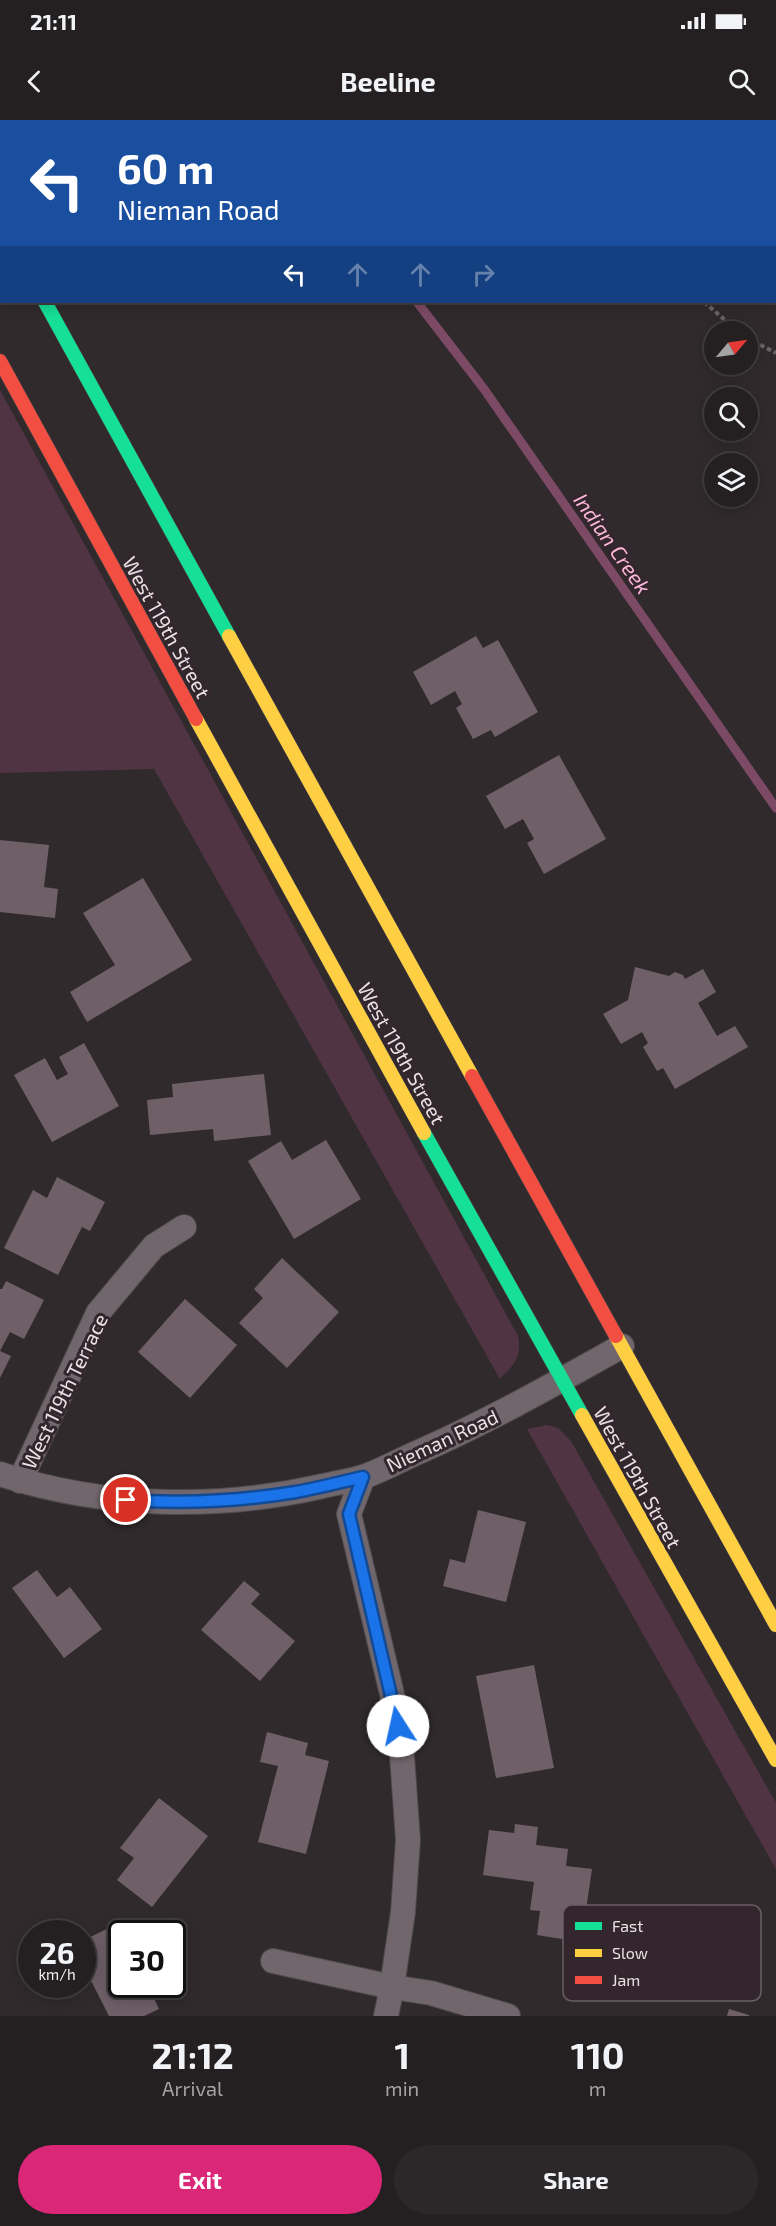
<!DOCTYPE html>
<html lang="en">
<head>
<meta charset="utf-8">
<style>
  body { margin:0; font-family:"Exo 2",sans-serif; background:#2c282a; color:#f1f3f6; height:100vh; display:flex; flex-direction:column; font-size:22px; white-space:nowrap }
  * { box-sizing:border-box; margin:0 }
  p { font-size:20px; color:#a3a3a5 }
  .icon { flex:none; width:33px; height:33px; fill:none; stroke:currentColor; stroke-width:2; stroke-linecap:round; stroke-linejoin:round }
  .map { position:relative; height:1896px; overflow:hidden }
  .details { display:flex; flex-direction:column; background:#242022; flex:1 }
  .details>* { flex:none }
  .banner { position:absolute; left:0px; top:0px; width:777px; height:183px; box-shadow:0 3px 15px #0003,0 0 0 2px #413e40; background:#1a4fa0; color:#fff; overflow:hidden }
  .needle { width:39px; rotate:61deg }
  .buttons { position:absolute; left:704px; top:201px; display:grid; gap:12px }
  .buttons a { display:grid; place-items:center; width:54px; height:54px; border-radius:50%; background:#242022; box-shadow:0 3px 15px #0003,0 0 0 2px #413e40; font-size:30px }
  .speed { position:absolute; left:18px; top:1800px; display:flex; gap:12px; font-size:30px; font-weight:700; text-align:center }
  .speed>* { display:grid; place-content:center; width:78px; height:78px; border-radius:50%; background:#242022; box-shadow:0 3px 15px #0003,0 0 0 2px #413e40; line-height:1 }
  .speed small { font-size:15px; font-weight:400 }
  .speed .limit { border:3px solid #111; border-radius:9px; background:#fff; color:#111 }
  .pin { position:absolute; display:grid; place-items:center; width:51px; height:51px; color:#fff; margin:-26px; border:3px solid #fff; border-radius:50%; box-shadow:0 2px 6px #0007 }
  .me { position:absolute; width:66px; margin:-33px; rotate:350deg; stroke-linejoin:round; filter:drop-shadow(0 0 4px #0008) }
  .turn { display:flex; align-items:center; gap:21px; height:126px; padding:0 18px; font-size:27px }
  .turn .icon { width:78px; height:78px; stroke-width:2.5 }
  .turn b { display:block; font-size:42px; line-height:51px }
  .lanes { display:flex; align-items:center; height:57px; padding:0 18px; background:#0003; justify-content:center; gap:30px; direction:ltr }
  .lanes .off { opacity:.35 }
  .eta { display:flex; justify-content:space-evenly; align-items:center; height:102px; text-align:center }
  .eta b { font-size:36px; font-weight:700; line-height:42px }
  .button { display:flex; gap:12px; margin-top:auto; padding:12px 18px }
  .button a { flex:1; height:69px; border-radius:36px; background:#db2777; color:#fff; font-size:24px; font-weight:700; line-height:69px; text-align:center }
  .button a+a { background:#2c282a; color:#f1f3f6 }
  .status { display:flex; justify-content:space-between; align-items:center; height:42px; padding:0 30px; background:#242022; direction:ltr }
  .status svg { height:16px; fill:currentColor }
  header { display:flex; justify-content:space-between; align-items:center; height:78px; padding:0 18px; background:#242022; font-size:27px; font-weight:700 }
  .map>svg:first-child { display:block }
</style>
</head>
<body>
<div class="status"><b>21:11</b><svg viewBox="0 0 49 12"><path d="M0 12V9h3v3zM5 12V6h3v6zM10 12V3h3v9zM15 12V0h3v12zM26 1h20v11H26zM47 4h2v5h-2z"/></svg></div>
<header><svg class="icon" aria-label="back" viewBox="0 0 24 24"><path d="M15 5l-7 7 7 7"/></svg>Beeline<svg class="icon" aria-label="search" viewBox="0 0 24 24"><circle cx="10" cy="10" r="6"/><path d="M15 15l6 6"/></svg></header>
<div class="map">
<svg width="776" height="1896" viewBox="0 0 776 1896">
  <rect width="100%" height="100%" fill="#302a2d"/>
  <g fill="#513443">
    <path d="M0,270L518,1216C522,1238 515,1243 500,1259L154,649L0,653Z"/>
    <polygon points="547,1305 558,1308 571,1321 776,1683 776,1749 527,1309"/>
  </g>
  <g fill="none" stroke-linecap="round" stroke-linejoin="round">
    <g stroke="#7c4a64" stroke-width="9">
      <polyline points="305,0 306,2"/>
      <polyline points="417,182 484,269 776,688"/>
    </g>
  </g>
  <g fill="#6f6068">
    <polygon points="476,516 483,528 498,520 538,592 495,617 491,610 473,619 456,588 462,584 455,571 431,585 413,552"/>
    <polygon points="559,635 606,719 544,754 527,723 534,719 523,699 505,709 486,676"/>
    <polygon points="0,720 49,725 44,767 58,769 55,798 0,792"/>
    <polygon points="143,758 192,840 87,902 70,872 115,845 83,793"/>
    <polygon points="635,847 669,856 675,852 683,855 685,859 703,849 716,872 698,883 717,916 735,906 748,927 675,969 663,948 657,951 643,927 648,923 642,912 621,924 603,894 628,880"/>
    <polygon points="84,923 119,986 52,1022 14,955 45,938 57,960 68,954 59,937"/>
    <polygon points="264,954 271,1015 214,1021 213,1009 150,1015 147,980 173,977 172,964"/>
    <polygon points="326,1020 361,1079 294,1119 248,1041 281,1021 292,1040"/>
    <polygon points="57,1057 105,1082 90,1111 82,1107 58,1155 4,1128 33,1070 47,1078"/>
    <polygon points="282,1138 339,1192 287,1248 239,1203 263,1178 254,1169"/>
    <polygon points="6,1161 44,1180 24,1219 10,1212 0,1231 11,1236 0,1258 0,1169 2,1169"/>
    <polygon points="185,1179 237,1225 190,1278 138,1232"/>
    <polygon points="478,1390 526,1402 506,1482 443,1466 450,1439 465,1443"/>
    <polygon points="37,1450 57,1477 70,1467 102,1509 64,1538 12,1468"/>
    <polygon points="244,1461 260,1474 251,1484 295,1521 260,1561 201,1510"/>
    <polygon points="534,1545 554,1648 496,1658 476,1556"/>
    <polygon points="267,1612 308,1623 305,1635 329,1641 306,1734 258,1722 278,1646 260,1642"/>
    <polygon points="159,1678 208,1716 152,1787 117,1760 134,1738 120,1728"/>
    <polygon points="515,1704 538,1707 536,1725 568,1729 566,1746 592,1749 585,1797 571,1795 568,1820 537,1815 540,1791 530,1790 534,1762 483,1755 489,1710 514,1713"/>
    <polygon points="688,1784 739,1833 704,1871 652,1821"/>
    <polygon points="117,1804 122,1813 122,1864 147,1864 159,1889 144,1896 109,1896 82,1843 82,1821"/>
    <polygon points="729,1889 749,1895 749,1896 727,1896"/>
  </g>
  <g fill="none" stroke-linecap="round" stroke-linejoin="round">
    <defs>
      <g id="street">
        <path d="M0,1354C103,1388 218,1390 323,1366C336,1363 350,1361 363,1357C383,1350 402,1339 421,1331C491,1300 556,1263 622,1226"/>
        <polyline points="363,1357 349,1394 392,1574 401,1622 408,1720 403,1792 392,1867 386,1896"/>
        <polyline points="20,1361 98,1193 154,1126 184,1107"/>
        <polyline points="273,1841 392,1867 431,1873 508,1896"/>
      </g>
      <g id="fast">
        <polyline points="646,0 647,2"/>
        <polyline points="0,100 2,103"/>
        <polyline points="776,124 776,125"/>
        <polyline points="45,182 229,516"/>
        <polyline points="424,1013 582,1295"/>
      </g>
      <g id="slow">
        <polyline points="229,516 472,956"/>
        <polyline points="196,599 424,1013"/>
        <polyline points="616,1216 776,1505"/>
        <polyline points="582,1295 776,1640"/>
      </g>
      <g id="jam">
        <polyline points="0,241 196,599"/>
        <polyline points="472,956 616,1216"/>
      </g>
    </defs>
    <use href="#street" stroke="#4d484a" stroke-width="26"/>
    <use href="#fast" stroke="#4d484a" stroke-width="15"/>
    <use href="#slow" stroke="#4d484a" stroke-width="15"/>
    <use href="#jam" stroke="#4d484a" stroke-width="15"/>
    <g stroke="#6b6467" stroke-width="4" stroke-dasharray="4.5 3" stroke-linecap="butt">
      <polyline points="549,0 550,2"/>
      <polyline points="704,182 739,212"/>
      <polyline points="747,218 776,233"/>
    </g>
    <use href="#street" stroke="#70666b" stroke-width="24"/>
    <use href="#fast" stroke="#16e098" stroke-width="14"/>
    <use href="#slow" stroke="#ffcf43" stroke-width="14"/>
    <use href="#jam" stroke="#f24e42" stroke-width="14"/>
  </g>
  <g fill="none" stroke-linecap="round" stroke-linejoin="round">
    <defs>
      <path id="route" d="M126,1380C182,1384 240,1381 296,1372C318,1368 341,1362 363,1357L349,1394L398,1606"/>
    </defs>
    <use href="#route" stroke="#114b97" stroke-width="15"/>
    <use href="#route" stroke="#1a73e8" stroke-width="10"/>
  </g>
  <g text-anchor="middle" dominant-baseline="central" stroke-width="6" stroke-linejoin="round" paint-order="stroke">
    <g font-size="20" fill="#eae1e5" stroke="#33272d">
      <text transform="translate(167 507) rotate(61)">West 119th Street</text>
      <text transform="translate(402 933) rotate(61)">West 119th Street</text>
      <text transform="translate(64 1271) rotate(-64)">West 119th Terrace</text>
      <text transform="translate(442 1320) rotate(-25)">Nieman Road</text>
      <text transform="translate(638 1357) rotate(61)">West 119th Street</text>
    </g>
    <g font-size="21" font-style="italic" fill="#fdb8da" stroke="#33272d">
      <text transform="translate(613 423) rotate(55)">Indian Creek</text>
    </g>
  </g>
  <rect x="563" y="1785" width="198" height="96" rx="9" fill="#33272d" stroke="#6a5f64" stroke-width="1.5"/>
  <rect x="575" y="1802" width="27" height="8" fill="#16e098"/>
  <rect x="575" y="1829" width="27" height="8" fill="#ffcf43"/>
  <rect x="575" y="1856" width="27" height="8" fill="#f24e42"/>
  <g font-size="16" fill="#eae1e5">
    <text x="612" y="1812">Fast</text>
    <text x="612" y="1839">Slow</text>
    <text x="612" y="1866">Jam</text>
  </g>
</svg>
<div class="buttons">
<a><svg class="needle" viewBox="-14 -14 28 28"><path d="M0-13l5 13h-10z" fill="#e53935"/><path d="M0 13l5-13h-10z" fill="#a3a3a5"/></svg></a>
<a><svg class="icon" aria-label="search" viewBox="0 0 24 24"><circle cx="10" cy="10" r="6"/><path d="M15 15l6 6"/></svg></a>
<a><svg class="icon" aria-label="layers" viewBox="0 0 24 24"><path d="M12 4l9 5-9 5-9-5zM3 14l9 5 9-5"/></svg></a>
</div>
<div class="speed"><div>26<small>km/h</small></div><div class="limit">30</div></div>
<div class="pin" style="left:126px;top:1380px;background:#d93025"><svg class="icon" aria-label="arrive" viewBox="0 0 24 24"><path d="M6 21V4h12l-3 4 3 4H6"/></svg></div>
<svg class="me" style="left:398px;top:1606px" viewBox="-20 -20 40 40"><circle r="19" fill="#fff"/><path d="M0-13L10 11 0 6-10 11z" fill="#1a73e8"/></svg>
<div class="banner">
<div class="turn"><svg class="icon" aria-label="left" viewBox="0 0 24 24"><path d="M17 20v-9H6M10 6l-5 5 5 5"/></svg><div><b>60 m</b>Nieman Road</div></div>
<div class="lanes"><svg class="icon" aria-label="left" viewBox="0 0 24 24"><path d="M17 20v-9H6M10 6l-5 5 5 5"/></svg><svg class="icon off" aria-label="ahead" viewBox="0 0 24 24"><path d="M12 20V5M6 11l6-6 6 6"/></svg><svg class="icon off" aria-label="ahead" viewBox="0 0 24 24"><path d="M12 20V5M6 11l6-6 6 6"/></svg><svg class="icon off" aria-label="right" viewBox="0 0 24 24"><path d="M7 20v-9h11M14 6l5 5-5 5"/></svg></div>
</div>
</div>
<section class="details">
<div class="eta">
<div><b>21:12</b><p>Arrival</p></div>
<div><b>1</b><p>min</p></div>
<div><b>110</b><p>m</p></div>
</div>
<div class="button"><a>Exit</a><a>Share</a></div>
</section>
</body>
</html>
